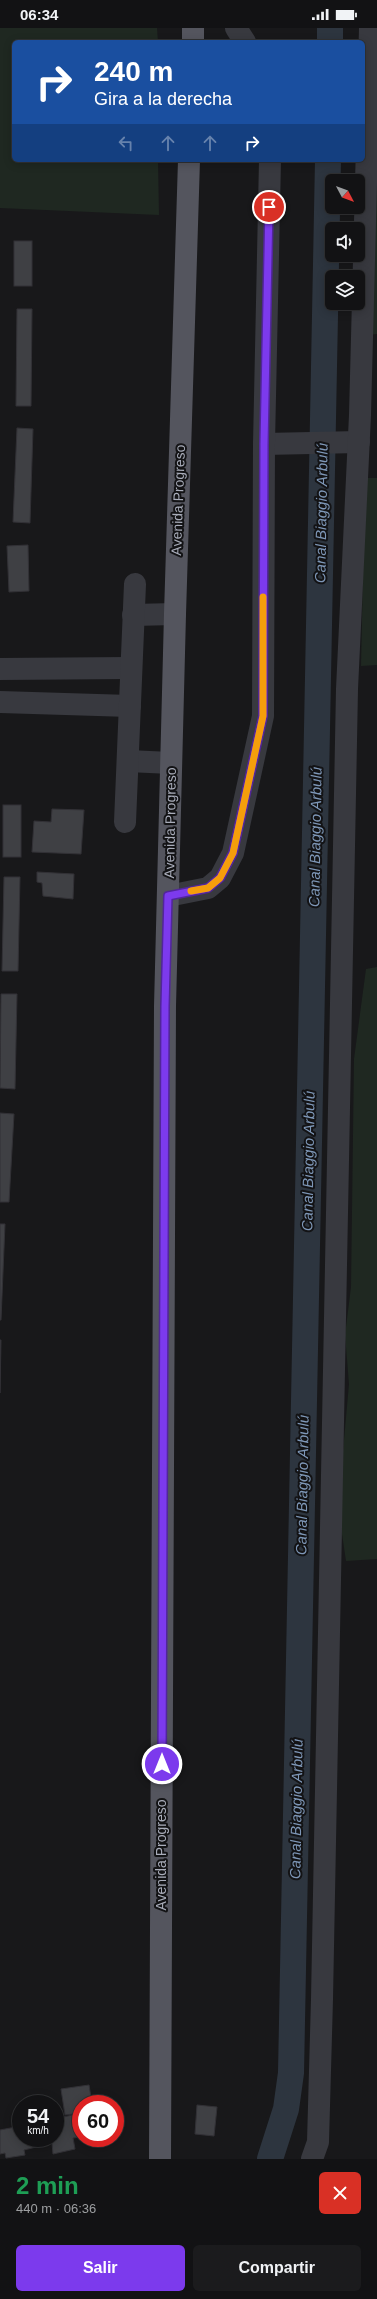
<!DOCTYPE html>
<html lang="es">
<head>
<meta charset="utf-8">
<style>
  body { margin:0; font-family:Helvetica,sans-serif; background:#1b1b1d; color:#f1f3f6; height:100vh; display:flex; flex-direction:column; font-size:15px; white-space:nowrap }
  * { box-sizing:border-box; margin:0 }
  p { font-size:13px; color:#9c9ea0 }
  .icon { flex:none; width:22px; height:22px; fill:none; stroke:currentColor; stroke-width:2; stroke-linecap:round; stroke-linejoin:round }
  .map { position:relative; height:2131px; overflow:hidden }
  .sheet { display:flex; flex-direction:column; background:#121214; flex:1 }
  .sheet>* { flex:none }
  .hud { position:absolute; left:12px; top:12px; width:353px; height:122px; border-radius:6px; box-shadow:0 2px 10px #0003,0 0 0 1px #313234; background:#1a4fa0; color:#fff; overflow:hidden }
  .needle { width:26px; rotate:131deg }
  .tools { position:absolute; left:325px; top:146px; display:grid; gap:8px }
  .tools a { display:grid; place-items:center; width:40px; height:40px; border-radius:6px; background:#121214; box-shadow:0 2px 10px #0003,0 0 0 1px #313234; font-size:20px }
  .speed { position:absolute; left:12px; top:2067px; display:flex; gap:8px; font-size:20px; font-weight:700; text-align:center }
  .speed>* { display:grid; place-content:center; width:52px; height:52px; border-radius:50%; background:#121214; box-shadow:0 2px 10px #0003,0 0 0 1px #313234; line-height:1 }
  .speed small { font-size:10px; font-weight:400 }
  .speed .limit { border:6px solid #d22; background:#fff; color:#111 }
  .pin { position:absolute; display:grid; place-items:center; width:34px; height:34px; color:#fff; margin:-17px; border:2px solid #fff; border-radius:50%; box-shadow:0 1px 4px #0007 }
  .me { position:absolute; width:44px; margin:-22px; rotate:0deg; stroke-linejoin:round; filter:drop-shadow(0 0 3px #0008) }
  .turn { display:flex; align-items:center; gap:14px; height:84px; padding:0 16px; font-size:18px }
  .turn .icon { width:52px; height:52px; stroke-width:2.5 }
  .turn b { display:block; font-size:28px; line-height:34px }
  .lanes { display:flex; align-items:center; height:38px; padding:0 16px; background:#0003; justify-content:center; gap:20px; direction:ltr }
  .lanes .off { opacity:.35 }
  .round { display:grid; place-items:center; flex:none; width:42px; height:42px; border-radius:6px; background:#1b1b1d }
  .headline { display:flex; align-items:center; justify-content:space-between; height:68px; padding:0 16px }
  h1 { font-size:24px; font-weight:700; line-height:30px; color:#1e9e55 }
  .action { display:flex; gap:8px; margin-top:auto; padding:8px 16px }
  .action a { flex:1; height:46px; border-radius:6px; background:#7c3aed; color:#fff; font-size:16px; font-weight:700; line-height:46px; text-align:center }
  .action a+a { background:#1b1b1d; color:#f1f3f6 }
  .status { display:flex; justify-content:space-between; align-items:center; height:28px; padding:0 20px; background:#121214; direction:ltr }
  .status svg { height:11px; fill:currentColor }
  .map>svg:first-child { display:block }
</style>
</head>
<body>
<div class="status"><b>06:34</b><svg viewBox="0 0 49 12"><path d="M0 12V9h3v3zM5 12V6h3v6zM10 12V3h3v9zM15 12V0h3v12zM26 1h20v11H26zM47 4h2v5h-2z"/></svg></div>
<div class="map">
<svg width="377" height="2131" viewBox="0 0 377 2131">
  <rect width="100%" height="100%" fill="#18181a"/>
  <g fill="#1f2821">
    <polygon points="0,0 157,0 158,14 14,14 14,132 158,132 159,187 0,180"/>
    <polygon points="377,122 377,306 368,307"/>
    <polygon points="365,450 377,450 377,637 361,638"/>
    <polygon points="377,939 377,1531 346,1533 338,1479 349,1356 345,1307 351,1259 354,1031 366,941"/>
  </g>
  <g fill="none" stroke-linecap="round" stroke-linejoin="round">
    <g stroke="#2d353f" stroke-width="26">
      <polyline points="330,14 330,0"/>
      <polyline points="270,2131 286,2081 291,2045 328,132"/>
    </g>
  </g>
  <g fill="#3f4044" stroke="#323136">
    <rect x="14" y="213" width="18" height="45"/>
    <polygon points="17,281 32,281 31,378 16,378"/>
    <polygon points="17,400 33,401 30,495 13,494"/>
    <polygon points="28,517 29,563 9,564 7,518"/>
    <rect x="3" y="777" width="18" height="52"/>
    <polygon points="52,781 84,782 81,826 32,824 34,793 51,794"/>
    <polygon points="37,844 74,846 73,871 43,868 42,855 37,854"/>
    <polygon points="4,849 20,849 18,943 2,943"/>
    <polygon points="1,966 17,966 15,1061 0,1060"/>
    <polygon points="0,1085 14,1086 9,1174 0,1174"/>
    <polygon points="0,1196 5,1196 1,1292 0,1292"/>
    <polygon points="0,1312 1,1312 0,1365"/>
    <polygon points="89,2057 92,2076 81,2076 81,2085 65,2087 61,2061"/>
    <polygon points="197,2077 217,2079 214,2108 195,2106"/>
    <polygon points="81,2085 81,2109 73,2110 75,2121 53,2126 52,2115 24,2122 25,2127 6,2130 5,2125 0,2126 0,2102 21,2098 21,2110 55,2110 55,2091"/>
  </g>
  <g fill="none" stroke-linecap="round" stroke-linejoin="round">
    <g stroke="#38393f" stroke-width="22">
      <polyline points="236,0 245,14"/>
      <polyline points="264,416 359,414"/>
      <polyline points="133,587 175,586"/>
      <polyline points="0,641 130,640"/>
      <polyline points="0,674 130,678"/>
      <polyline points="128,733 171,735"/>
      <polyline points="125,794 135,556"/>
      <polyline points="168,868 208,860 220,850 233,825 263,688 264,416 270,132"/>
      <polyline points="312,2131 318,2114 322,1971 347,661 360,387 370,0"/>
    </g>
    <g stroke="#54555e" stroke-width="22">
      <polyline points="193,14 193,0"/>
      <polyline points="160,2131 165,978 175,586 189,132"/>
    </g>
  </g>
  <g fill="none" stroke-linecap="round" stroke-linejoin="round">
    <defs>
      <polyline id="route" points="162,1736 165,978 168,868 208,860 220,850 233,825 263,688 264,416 269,179"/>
    </defs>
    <use href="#route" stroke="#51269a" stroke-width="10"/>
    <use href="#route" stroke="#7c3aed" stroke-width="7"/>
    <polyline stroke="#f59e0b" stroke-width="7" points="191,863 208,860 220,850 233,825 263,688 263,569"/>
  </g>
  <g text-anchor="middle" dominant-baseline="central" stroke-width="4" stroke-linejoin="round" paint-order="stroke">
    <g font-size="14" fill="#a9adba" stroke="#131315">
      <text transform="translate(178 472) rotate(-88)">Avenida Progreso</text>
      <text transform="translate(170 795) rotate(-89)">Avenida Progreso</text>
      <text transform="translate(161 1827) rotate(-90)">Avenida Progreso</text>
    </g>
    <g font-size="15" font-style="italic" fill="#7e97b7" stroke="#131315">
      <text transform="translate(321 485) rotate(-89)">Canal Biaggio Arbulú</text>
      <text transform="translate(315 809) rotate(-89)">Canal Biaggio Arbulú</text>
      <text transform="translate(308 1133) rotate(-89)">Canal Biaggio Arbulú</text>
      <text transform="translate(302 1457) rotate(-89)">Canal Biaggio Arbulú</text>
      <text transform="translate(296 1781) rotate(-89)">Canal Biaggio Arbulú</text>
    </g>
  </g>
</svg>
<div class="tools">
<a><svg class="needle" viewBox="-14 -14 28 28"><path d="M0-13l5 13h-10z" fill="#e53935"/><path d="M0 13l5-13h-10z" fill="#9c9ea0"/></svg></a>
<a><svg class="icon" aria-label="sound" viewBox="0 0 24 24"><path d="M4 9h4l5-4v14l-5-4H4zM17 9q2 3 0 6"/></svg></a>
<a><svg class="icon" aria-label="layers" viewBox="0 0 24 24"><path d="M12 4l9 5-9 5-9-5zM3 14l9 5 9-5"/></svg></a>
</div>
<div class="speed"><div>54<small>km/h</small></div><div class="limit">60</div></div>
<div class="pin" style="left:269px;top:179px;background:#d93025"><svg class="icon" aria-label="arrive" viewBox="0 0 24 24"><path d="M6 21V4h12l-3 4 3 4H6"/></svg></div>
<svg class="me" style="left:162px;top:1736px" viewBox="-20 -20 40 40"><circle r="17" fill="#7c3aed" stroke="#fff" stroke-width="3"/><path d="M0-11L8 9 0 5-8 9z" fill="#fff"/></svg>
<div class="hud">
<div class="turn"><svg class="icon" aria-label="right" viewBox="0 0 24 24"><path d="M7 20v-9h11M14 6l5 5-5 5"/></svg><div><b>240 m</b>Gira a la derecha</div></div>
<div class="lanes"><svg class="icon off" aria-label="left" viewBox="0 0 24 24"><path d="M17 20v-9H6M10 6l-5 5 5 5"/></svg><svg class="icon off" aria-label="ahead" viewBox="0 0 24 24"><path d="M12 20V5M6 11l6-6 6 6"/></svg><svg class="icon off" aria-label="ahead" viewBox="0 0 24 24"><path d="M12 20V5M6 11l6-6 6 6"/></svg><svg class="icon" aria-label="right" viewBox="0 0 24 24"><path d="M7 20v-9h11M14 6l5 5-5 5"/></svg></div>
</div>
</div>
<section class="sheet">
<div class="headline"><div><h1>2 min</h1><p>440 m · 06:36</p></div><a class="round" style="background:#d93025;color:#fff"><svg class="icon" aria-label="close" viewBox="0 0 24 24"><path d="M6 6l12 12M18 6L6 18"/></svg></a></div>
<div class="action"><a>Salir</a><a>Compartir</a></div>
</section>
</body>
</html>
